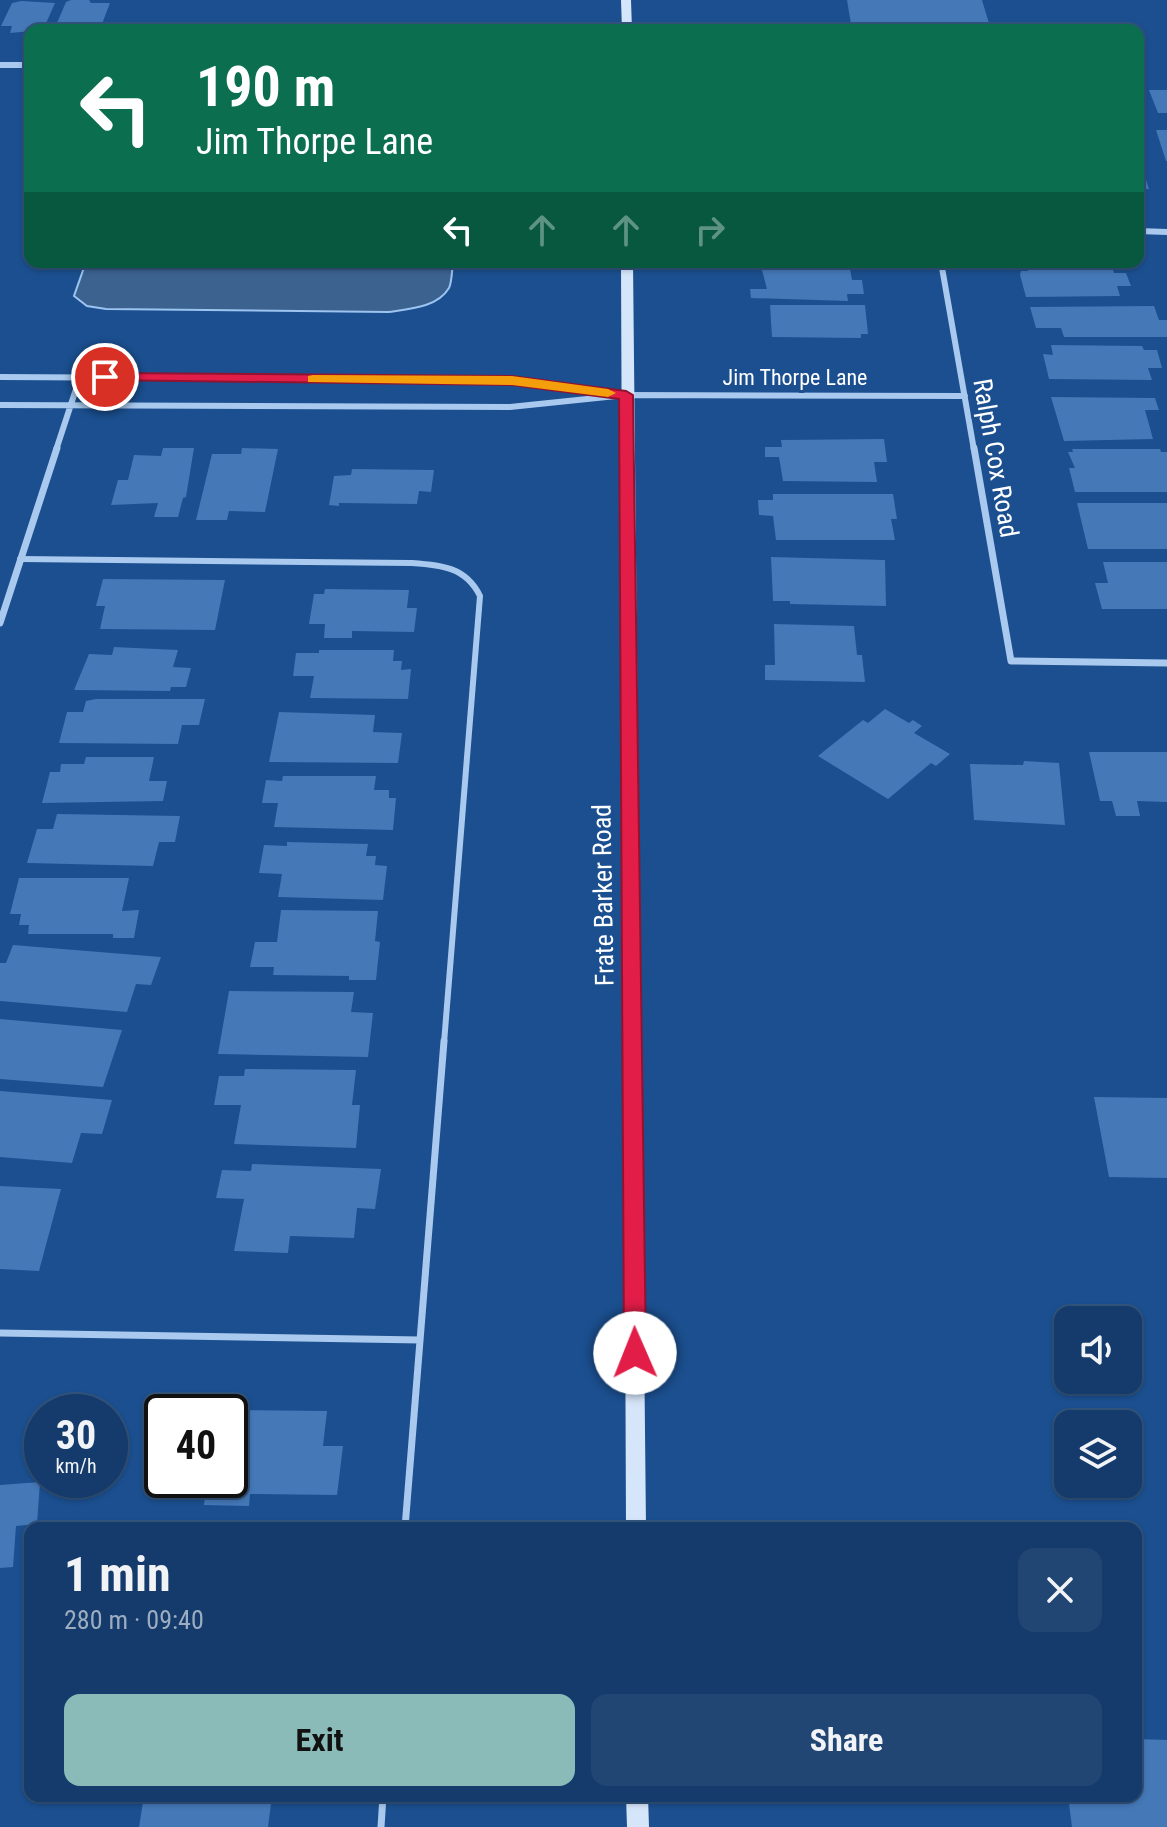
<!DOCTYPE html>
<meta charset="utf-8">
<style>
body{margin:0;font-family:"Roboto Condensed",sans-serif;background:#214673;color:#f1f3f6;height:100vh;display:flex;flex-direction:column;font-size:30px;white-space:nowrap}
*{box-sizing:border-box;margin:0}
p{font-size:26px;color:#9dadc1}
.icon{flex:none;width:44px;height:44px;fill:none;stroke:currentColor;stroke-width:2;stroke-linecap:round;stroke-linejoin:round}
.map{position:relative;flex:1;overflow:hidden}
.details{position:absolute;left:24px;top:1522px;width:1118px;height:280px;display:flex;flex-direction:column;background:#143b6b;border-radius:16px;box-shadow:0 2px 6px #0004,0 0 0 2px #33557e}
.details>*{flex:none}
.banner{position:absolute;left:24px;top:24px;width:1120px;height:244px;border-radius:16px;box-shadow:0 2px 6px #0004,0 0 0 2px #33557e;background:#0b6e4f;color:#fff;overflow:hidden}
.buttons{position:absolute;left:1054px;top:1306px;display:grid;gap:16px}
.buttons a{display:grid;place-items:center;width:88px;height:88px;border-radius:16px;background:#143b6b;box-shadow:0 2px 6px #0004,0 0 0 2px #33557e;font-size:40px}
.speed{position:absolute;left:24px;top:1394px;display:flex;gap:16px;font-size:40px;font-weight:700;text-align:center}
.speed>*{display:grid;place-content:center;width:104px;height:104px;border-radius:50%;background:#143b6b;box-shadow:0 2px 6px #0004,0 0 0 2px #33557e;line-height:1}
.speed small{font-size:20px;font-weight:400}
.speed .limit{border:4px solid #111;border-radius:12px;background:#fff;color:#111}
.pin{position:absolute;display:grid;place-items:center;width:68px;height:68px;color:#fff;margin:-34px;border:4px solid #fff;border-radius:50%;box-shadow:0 2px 8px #0007}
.me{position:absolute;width:88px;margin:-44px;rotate:359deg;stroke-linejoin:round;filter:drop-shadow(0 0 6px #0008)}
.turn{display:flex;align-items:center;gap:28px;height:168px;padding:0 40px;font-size:36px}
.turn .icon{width:104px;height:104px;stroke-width:2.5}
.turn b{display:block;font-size:56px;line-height:68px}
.lanes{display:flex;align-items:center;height:76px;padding:0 40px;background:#0003;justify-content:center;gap:40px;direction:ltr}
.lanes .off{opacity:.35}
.round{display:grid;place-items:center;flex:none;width:84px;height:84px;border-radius:16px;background:#214673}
.summary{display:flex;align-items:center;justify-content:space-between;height:136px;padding:0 40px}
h1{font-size:48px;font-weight:700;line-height:60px}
.cta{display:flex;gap:16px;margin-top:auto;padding:16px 40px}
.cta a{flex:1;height:92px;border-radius:16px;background:#8bbbb9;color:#111;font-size:32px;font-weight:700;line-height:92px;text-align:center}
.cta a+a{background:#214673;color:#f1f3f6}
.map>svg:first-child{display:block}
</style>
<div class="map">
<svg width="1167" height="1827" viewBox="0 0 1167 1827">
<rect width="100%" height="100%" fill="#1b4f8f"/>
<path fill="#3c6290" stroke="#9cc4f0" stroke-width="2" d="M 86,262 L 453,262 C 452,269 452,282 449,288 C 437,308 408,309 388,312 L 106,309 L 87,306 L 74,296 Z"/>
<path fill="#4478b7" d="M 71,0 L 89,0 L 91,3 L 110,3 L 102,24 L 90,24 L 88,30 L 54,30 L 66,2 Z
M 847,0 L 982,0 L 991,30 L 852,30 Z
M 21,1 L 55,3 L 43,30 L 10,33 L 12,26 L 1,26 L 12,3 Z
M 1149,90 L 1167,90 L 1167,113 L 1158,113 Z
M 1156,130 L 1167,130 L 1167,161 L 1166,161 Z
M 1138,158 L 1139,158 L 1149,189 L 1138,189 Z
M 765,263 L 849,263 L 852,280 L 862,280 L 864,294 L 847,294 L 848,301 L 751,298 L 750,289 L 767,289 L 762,270 L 766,270 Z
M 1112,266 L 1114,273 L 1126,273 L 1131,286 L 1117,286 L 1120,296 L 1026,297 L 1020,275 L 1021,271 L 1028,271 L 1027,267 Z
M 770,305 L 865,305 L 868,334 L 861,334 L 861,338 L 772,337 Z
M 1154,306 L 1159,320 L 1167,320 L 1167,337 L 1064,337 L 1061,328 L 1036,328 L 1030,307 Z
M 1051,345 L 1142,346 L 1144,350 L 1157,350 L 1162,368 L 1148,368 L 1152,380 L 1049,379 L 1043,354 L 1053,355 Z
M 1051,397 L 1155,398 L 1159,410 L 1145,410 L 1153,439 L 1064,441 Z
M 884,439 L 887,462 L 874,462 L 877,482 L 783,481 L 779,457 L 765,457 L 765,447 L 782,447 L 781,440 Z
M 163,448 L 194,448 L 186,497 L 183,498 L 178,517 L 154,517 L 158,503 L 111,505 L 118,480 L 128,480 L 134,455 L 161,456 Z
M 242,448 L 278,449 L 265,512 L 229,511 L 227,520 L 196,520 L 212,454 L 241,454 Z
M 1072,449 L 1160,449 L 1161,452 L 1167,452 L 1167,492 L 1075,492 L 1069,468 L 1075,468 L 1068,452 L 1073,452 Z
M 352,469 L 434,470 L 431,492 L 419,491 L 417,504 L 339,503 L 339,506 L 329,505 L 334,476 L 351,475 Z
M 773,494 L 893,494 L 897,519 L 891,519 L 895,540 L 776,540 L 773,516 L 759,515 L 758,500 L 773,500 Z
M 1077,503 L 1167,503 L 1167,549 L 1088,549 Z
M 771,557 L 885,560 L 886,606 L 790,604 L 790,601 L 773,601 Z
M 1103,562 L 1167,562 L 1167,609 L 1102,609 L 1095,583 L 1108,583 Z
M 103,579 L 225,580 L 215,630 L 100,629 L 105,606 L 96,606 Z
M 325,589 L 409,590 L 407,608 L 417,608 L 414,632 L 352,631 L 352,638 L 324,638 L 325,624 L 309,624 L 314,594 L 324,594 Z
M 774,624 L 854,626 L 857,655 L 862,655 L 865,682 L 765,680 L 765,665 L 775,665 Z
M 114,647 L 178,650 L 173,667 L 191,668 L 186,687 L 171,687 L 170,691 L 74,690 L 89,654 L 112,655 Z
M 319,650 L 394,650 L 393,661 L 402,661 L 401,670 L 411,669 L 408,699 L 310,698 L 314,676 L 293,676 L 296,653 L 319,653 Z
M 96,699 L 205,699 L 199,725 L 182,725 L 178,744 L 59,743 L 67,712 L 83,712 L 86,701 Z
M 885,709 L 909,723 L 913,720 L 922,726 L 914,733 L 950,754 L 936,766 L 931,763 L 888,799 L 818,756 L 863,720 L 868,723 Z
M 279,712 L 375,715 L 373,732 L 402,733 L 398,763 L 269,762 Z
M 1089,752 L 1167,752 L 1167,802 L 1137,801 L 1140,816 L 1116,816 L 1112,801 L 1100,801 Z
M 86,757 L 154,757 L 149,781 L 167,781 L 163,801 L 42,803 L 50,772 L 60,772 L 61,764 L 84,764 Z
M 1024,761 L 1059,763 L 1065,825 L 974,820 L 970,764 L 1023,765 Z
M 283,776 L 376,776 L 374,790 L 389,790 L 389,798 L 396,798 L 393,830 L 274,827 L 278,803 L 262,803 L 266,780 L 282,781 Z
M 57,814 L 180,816 L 175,842 L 159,842 L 153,866 L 27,863 L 37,829 L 53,829 Z
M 287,842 L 368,844 L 366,856 L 376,856 L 375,865 L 387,866 L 383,900 L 278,897 L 282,874 L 259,873 L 264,845 L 287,846 Z
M 19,878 L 129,878 L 122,911 L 139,910 L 134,938 L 113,938 L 113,934 L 28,934 L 29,925 L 19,925 L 21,914 L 10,914 Z
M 281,910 L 378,911 L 375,941 L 380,942 L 376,980 L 349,980 L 349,976 L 273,975 L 274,967 L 250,967 L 255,942 L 277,942 Z
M 13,945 L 161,957 L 151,985 L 136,984 L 127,1012 L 0,1001 L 0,963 L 6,963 Z
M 229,991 L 354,992 L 351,1012 L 373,1013 L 368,1057 L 218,1054 Z
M 0,1019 L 122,1030 L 103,1087 L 0,1079 Z
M 245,1069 L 356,1070 L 352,1105 L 360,1105 L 356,1148 L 234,1144 L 241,1105 L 214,1105 L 219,1076 L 244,1076 Z
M 0,1091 L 112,1100 L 102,1134 L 81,1133 L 72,1163 L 0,1157 Z
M 1094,1097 L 1167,1098 L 1167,1178 L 1109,1177 Z
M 252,1164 L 381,1169 L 375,1209 L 357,1208 L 354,1238 L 290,1236 L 288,1253 L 234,1251 L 244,1199 L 216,1198 L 222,1170 L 251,1171 Z
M 0,1186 L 61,1189 L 39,1271 L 0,1269 Z
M 230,1410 L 327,1411 L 323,1446 L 343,1446 L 337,1495 L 250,1494 L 249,1506 L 204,1505 L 207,1480 L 230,1480 Z
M 40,1482 L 37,1524 L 16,1526 L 13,1567 L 0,1568 L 0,1485 Z
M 1136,1739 L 1167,1740 L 1167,1827 L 1072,1827 L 1068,1796 L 1136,1796 Z
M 144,1796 L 272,1796 L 268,1827 L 139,1827 Z"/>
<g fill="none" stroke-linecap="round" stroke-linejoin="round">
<path stroke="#a9c9ee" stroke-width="6" d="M 20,559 L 412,563 C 441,565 466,567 480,596 L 444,1043"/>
<path stroke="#a9c9ee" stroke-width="7" d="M 0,1333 L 420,1340
M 405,1528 L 444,1041
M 381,1827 L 383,1796"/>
<path stroke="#a9c9ee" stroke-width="6" d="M 0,65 L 30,65
M 1138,231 L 1167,232
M 941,262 L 974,450
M 0,377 L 512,380 L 609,393
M 0,405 L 510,407 L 626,395 L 965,396
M 56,450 L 80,377"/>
<path stroke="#a9c9ee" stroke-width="7" d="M 974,448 L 1011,661 L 1167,663
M 0,623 L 57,448"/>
<path fill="#d6e6fa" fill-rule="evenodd" d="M 621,0 L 631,0 L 632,30 L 622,30 Z
M 621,262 L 633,262 L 646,1528 L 626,1528 Z
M 626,1796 L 648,1796 L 649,1827 L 627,1827 Z"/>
</g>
<path fill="#e11d48" stroke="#92132f" stroke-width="2" d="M 105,373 L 512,376 L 626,391 L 633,395 L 646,1353 L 643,1360 L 635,1363 L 628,1360 L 624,1353 L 619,399 L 512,385 L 100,380 L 98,377 Z"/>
<path fill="#f59e0b" d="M 313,375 L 512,376 L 608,389 L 616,393 L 608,397 L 512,385 L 308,382 L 308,376 Z"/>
<g text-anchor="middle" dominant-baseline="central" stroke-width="6" stroke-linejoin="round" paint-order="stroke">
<g font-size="22" fill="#fff" stroke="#1b4f8f">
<text x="795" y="377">Jim Thorpe Lane</text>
</g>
<g font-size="26" fill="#fff" stroke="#1b4f8f">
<text transform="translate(996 458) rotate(80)">Ralph Cox Road</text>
<text transform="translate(603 895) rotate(-91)">Frate Barker Road</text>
</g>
</g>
</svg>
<div class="buttons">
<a><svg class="icon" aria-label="sound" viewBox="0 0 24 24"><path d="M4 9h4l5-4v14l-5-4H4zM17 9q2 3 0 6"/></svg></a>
<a><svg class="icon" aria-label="layers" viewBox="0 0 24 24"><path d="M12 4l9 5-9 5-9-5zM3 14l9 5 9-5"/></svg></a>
</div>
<div class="speed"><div>30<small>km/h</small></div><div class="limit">40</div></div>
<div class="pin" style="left:105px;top:377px;background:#d93025"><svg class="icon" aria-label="arrive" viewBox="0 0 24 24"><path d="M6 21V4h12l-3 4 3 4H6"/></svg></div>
<svg class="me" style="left:635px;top:1353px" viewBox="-20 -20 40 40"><circle r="19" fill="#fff"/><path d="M0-13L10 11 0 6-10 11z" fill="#e11d48"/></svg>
<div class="banner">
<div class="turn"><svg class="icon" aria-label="left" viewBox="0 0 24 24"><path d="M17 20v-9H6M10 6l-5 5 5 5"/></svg><div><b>190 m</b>Jim Thorpe Lane</div></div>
<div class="lanes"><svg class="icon" aria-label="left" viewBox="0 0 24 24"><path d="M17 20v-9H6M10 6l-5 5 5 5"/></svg><svg class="icon off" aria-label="ahead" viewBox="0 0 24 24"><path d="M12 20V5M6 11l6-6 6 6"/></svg><svg class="icon off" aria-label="ahead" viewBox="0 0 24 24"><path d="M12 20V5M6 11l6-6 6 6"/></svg><svg class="icon off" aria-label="right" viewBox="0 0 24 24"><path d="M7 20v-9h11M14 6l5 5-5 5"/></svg></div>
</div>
<section class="details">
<div class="summary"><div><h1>1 min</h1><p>280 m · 09:40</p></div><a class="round"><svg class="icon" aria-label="close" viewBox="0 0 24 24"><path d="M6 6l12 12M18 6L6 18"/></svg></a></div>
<div class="cta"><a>Exit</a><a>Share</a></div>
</section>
</div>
